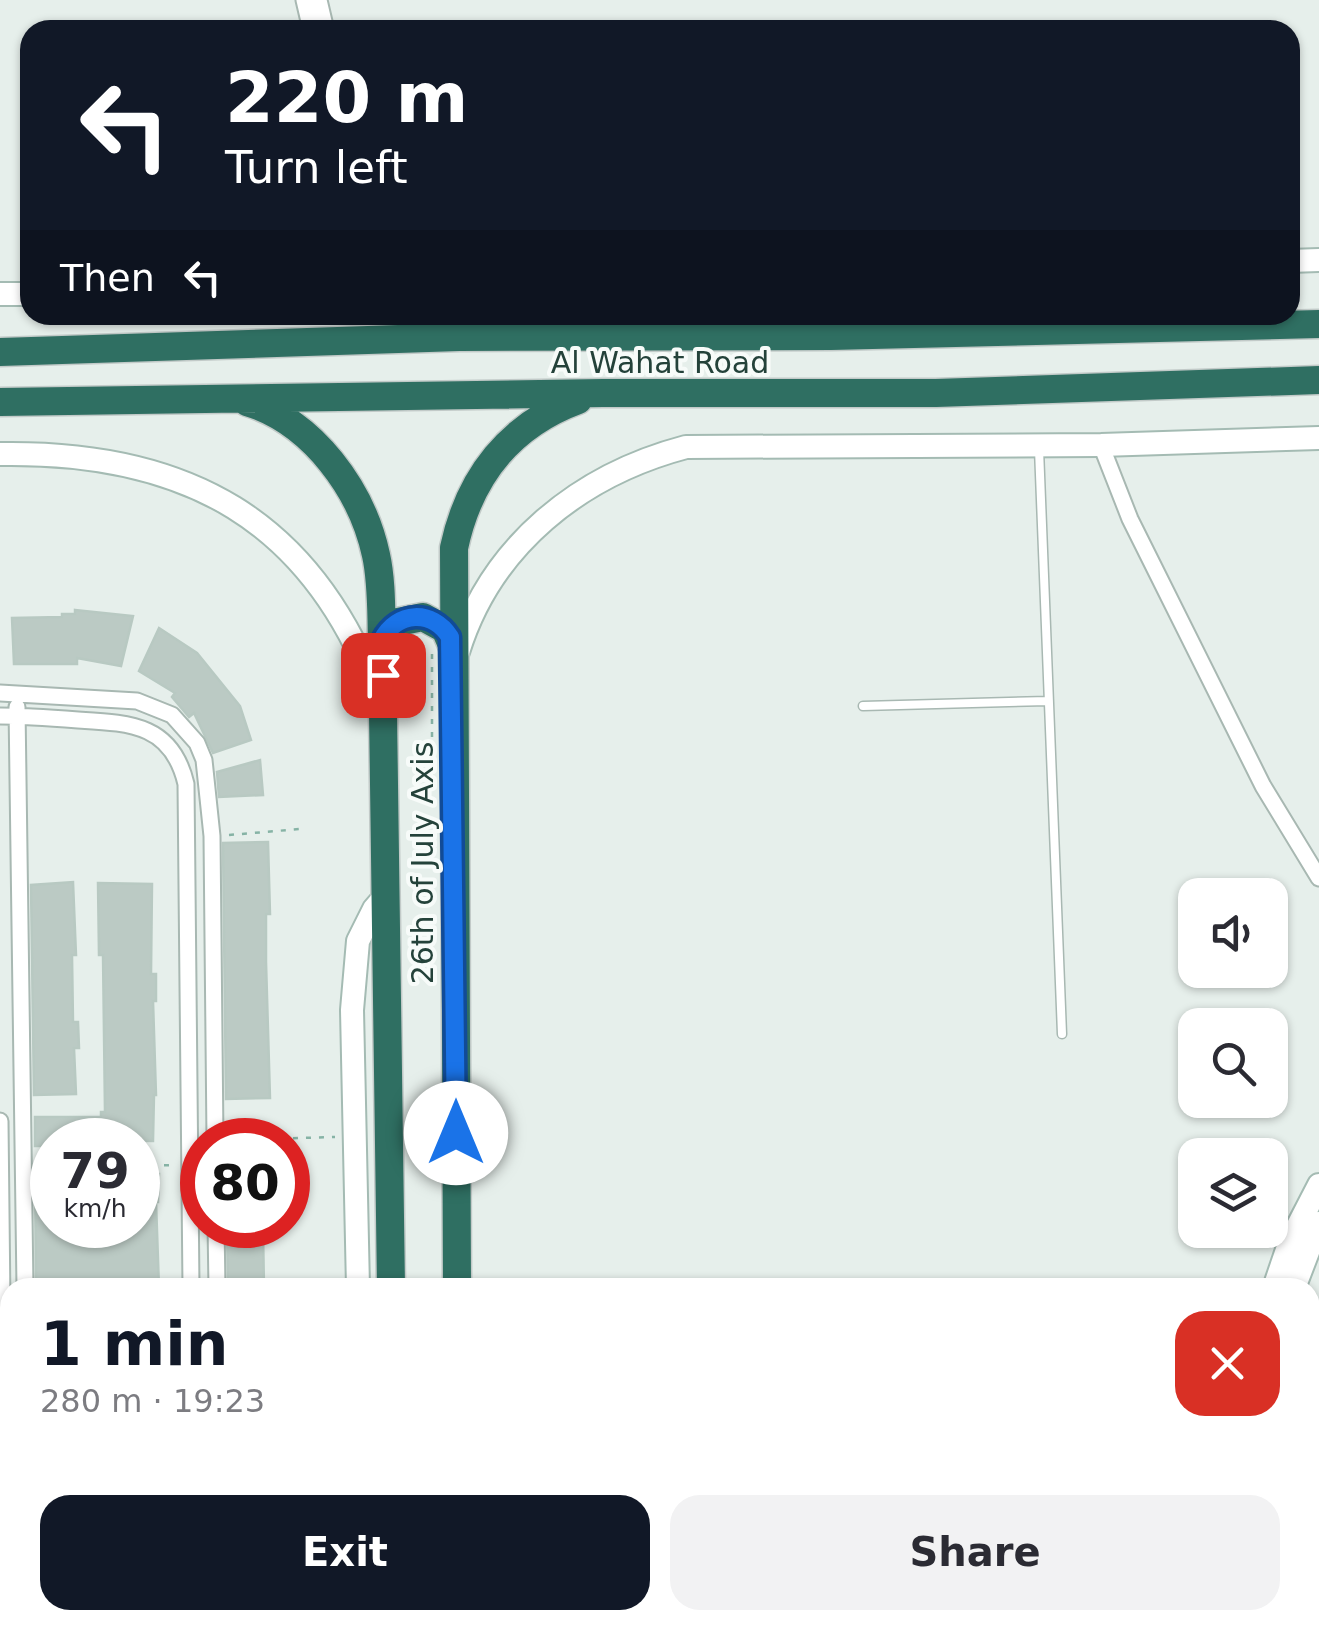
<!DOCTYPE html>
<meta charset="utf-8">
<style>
body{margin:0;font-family:"DejaVu Sans",sans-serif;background:#f2f2f3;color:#2b2b33;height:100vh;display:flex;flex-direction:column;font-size:38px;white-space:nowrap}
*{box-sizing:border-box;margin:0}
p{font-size:32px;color:#7c7c81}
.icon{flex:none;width:55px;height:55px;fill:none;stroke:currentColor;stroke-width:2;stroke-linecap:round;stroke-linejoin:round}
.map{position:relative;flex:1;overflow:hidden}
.panel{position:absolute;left:0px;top:1278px;width:1320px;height:352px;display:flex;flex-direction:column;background:#fff;border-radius:30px 30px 0 0;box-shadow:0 2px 8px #0004}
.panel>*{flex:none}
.hud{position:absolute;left:20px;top:20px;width:1280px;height:305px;border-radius:30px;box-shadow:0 2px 8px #0004;background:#111827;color:#fff;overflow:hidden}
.fabs{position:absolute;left:1178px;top:878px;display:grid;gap:20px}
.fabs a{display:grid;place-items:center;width:110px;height:110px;border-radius:20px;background:#fff;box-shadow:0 2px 8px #0004;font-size:50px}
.speed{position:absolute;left:30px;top:1118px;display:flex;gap:20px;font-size:50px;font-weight:700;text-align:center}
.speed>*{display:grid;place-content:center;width:130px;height:130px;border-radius:50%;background:#fff;box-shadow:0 2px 8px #0004;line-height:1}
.speed small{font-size:25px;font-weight:400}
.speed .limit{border:15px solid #d22;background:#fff;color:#111}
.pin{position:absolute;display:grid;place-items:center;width:85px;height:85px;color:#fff;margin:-42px;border-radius:20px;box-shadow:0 5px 15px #0006}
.me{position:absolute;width:110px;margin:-55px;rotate:0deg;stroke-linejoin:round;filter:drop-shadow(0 0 8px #0008)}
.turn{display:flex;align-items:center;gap:35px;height:210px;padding:0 40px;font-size:45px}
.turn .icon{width:130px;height:130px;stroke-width:2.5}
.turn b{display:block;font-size:70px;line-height:85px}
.then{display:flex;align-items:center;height:95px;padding:0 40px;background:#0003;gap:20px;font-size:38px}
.round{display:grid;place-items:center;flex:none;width:105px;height:105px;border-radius:30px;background:#f2f2f3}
.overview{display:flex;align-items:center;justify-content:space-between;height:170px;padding:0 40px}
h1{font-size:60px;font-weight:600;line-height:75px;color:#111827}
.cta{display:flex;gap:20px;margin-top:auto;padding:20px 40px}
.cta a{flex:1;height:115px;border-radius:30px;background:#111827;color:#fff;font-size:40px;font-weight:600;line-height:115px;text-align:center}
.cta a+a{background:#f2f2f3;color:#2b2b33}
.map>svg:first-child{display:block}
</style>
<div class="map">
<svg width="1319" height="1629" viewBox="0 0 1319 1629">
<rect width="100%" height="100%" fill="#e6efeb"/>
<path fill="#bfe0c8" d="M 734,1620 L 1224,1620 L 1224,1629 L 734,1629 Z"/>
<path fill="#bbcac4" stroke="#b8c9c2" stroke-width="2.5" d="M 75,610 L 133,616 L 121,666 L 77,658 L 77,664 L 14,664 L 12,618 L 62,617 L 62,614 L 75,614 Z
M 159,628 L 197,653 L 240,706 L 251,740 L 213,753 L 194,713 L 189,717 L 172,697 L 175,693 L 139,671 Z
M 260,760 L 263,795 L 219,797 L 217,772 Z
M 268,842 L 270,914 L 266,914 L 266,962 L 270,1098 L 226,1099 L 223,843 Z
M 73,882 L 76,955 L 72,955 L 73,1022 L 78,1022 L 79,1048 L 74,1048 L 76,1094 L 34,1095 L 31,885 Z
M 98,883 L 152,884 L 151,974 L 156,974 L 156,1001 L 153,1001 L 156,1095 L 154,1095 L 153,1141 L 52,1140 L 52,1146 L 35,1146 L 35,1117 L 101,1117 L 101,1112 L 105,1112 L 103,955 L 99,955 Z
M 138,1174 L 159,1174 L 158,1202 L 156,1202 L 159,1288 L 36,1288 L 35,1175 L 52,1175 L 52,1225 L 138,1225 Z
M 227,1230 L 263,1230 L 264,1288 L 228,1288 Z"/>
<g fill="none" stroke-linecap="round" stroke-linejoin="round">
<defs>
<path id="lane" d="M 1039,449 L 1062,1034
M 863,706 L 1048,701
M 706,1620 L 708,1629
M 1238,1620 L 1239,1629"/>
<path id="street" d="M 304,0 L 311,30
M 319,0 L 326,30
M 1101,445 L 1130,519 L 1263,786 L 1319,878
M 0,693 L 137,701 L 172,715 L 197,743 L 204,760 L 212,836 L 215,1140
M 17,707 L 25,1288
M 0,716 C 26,716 52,718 78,720 C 130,723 172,724 186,784 L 191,1288
M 0,1121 L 5,1578
M 216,1225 L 217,1288"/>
<path id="secondary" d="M 1290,261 L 1319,260
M 0,294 L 30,294
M 0,454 C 186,451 312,519 378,697
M 458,652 C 491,545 580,475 686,447 L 1101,445 L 1319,438
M 358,1288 L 352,1010 L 358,941 L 374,909 L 387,894
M 1274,1288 L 1290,1241 L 1319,1185
M 1294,1288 L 1319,1223
M 496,1620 L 496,1629
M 1260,1620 L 1260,1629
M 1283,1620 L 1283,1629
M 329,1629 L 335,1620"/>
<path id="highway" d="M 0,352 L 459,337 L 831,336 L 1319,324
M 0,402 L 603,393 L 936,393 L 1319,380
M 247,402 C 313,422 362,490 376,555 C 382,582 381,612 382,640 L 391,1288
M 382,640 L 398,622 L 423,617 L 445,629 L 452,645
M 457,1288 L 454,548 C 469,477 510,425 578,400
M 395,1620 L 395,1629
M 461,1620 L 461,1629"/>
</defs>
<use href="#lane" stroke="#a8b8b2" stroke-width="11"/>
<use href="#street" stroke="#a8b8b2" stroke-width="19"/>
<use href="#secondary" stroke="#a4bbb3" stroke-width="26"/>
<use href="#highway" stroke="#c2cac8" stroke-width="31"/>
<path stroke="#86b3a5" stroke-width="2.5" stroke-dasharray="5 8" stroke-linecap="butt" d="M 432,654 L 432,791
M 229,835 L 300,829
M 228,1140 L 335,1137
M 138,1166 L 174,1165
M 39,1168 L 52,1168
M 1310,1613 L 1319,1613"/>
<use href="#lane" stroke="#fff" stroke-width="8"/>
<use href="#street" stroke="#fff" stroke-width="15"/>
<use href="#secondary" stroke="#fff" stroke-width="22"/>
<use href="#highway" stroke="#2f6f62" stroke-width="28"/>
</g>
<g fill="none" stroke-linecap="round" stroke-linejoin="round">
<defs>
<path id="route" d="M 383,675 L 382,640 C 397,611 432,609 450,637 L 456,1133"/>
</defs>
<use href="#route" stroke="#114b97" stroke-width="25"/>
<use href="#route" stroke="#1a73e8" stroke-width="18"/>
</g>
<g text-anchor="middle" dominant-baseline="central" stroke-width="8" stroke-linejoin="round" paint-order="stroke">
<g font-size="30" fill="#24423a" stroke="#f7fbf9">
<text x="660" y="362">Al Wahat Road</text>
<text transform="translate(422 863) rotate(-90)">26th of July Axis</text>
</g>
</g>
</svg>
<div class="fabs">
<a><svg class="icon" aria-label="sound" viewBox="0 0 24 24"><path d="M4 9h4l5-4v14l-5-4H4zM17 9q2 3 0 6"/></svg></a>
<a><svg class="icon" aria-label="search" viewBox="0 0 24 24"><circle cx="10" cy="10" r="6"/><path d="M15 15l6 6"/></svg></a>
<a><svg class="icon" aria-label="layers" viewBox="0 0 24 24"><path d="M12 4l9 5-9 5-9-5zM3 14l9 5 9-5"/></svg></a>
</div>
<div class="speed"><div>79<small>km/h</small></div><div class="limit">80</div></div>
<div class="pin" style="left:383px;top:675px;background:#d93025"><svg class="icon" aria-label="arrive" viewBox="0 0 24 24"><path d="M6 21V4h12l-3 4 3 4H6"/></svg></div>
<svg class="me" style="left:456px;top:1133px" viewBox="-20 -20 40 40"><circle r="19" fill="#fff"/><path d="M0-13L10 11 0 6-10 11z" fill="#1a73e8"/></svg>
<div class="hud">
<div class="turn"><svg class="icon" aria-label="left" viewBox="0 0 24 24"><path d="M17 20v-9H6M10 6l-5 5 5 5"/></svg><div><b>220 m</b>Turn left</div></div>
<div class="then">Then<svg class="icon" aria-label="left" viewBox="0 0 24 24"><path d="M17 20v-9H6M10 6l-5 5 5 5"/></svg></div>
</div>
<section class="panel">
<div class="overview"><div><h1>1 min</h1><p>280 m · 19:23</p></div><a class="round" style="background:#d93025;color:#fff"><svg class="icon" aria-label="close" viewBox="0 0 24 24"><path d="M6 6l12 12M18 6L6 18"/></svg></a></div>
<div class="cta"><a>Exit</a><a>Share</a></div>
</section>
</div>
